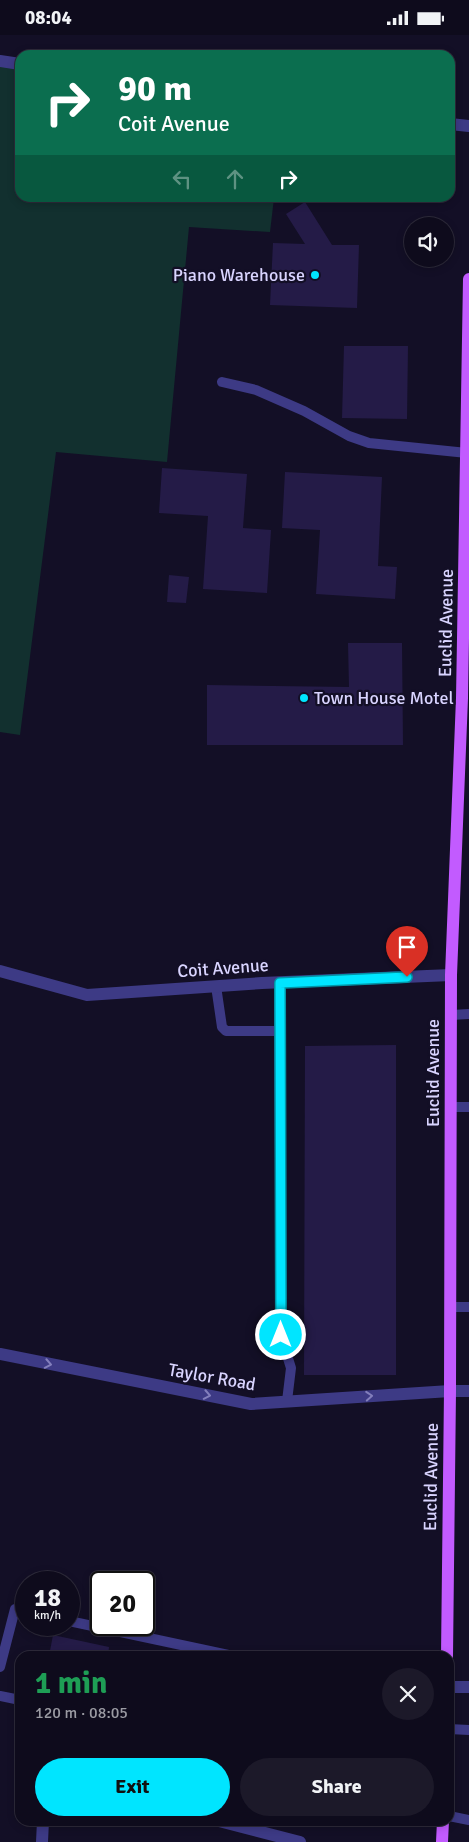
<!DOCTYPE html>
<meta charset="utf-8">
<style>
body{margin:0;font-family:Signika,sans-serif;background:#1c1929;color:#f1f3f6;height:100vh;display:flex;flex-direction:column;font-size:19px;white-space:nowrap}
*{box-sizing:border-box;margin:0}
p{font-size:16px;color:#9b9ba3}
.icon{flex:none;width:28px;height:28px;fill:none;stroke:currentColor;stroke-width:2;stroke-linecap:round;stroke-linejoin:round}
.map{position:relative;flex:1;overflow:hidden}
.side{position:absolute;left:15px;top:1616px;width:439px;height:175px;display:flex;flex-direction:column;background:#0e0b1c;border-radius:15px;box-shadow:0 2px 8px #0003,0 0 0 1px #2e2b3b}
.side>*{flex:none}
.banner{position:absolute;left:15px;top:15px;width:440px;height:152px;border-radius:15px;box-shadow:0 2px 8px #0003,0 0 0 1px #2e2b3b;background:#0b6e4f;color:#fff;overflow:hidden}
.fabs{position:absolute;left:404px;top:182px;display:grid;gap:10px}
.fabs a{display:grid;place-items:center;width:50px;height:50px;border-radius:50%;background:#0e0b1c;box-shadow:0 2px 8px #0003,0 0 0 1px #2e2b3b;font-size:25px}
.speed{position:absolute;left:15px;top:1536px;display:flex;gap:10px;font-size:25px;font-weight:700;text-align:center}
.speed>*{display:grid;place-content:center;width:65px;height:65px;border-radius:50%;background:#0e0b1c;box-shadow:0 2px 8px #0003,0 0 0 1px #2e2b3b;line-height:1}
.speed small{font-size:12px;font-weight:400}
.speed .limit{border:2px solid #111;border-radius:8px;background:#fff;color:#111}
.pin{position:absolute;display:grid;place-items:center;width:42px;height:42px;color:#fff;margin:-51px -21px;border-radius:50% 50% 50% 0;rotate:-45deg;box-shadow:0 0 5px #0007}
.pin .icon{rotate:45deg}
.me{position:absolute;width:55px;margin:-28px;rotate:0deg;stroke-linejoin:round;filter:drop-shadow(0 0 4px #0008)}
.turn{display:flex;align-items:center;gap:18px;height:105px;padding:0 20px;font-size:22px}
.turn .icon{width:65px;height:65px;stroke-width:2.5}
.turn b{display:block;font-size:35px;line-height:42px}
.lanes{display:flex;align-items:center;height:48px;padding:0 20px;background:#0003;justify-content:center;gap:25px;direction:ltr}
.lanes .off{opacity:.35}
.round{display:grid;place-items:center;flex:none;width:52px;height:52px;border-radius:26px;background:#1c1929}
.headline{display:flex;align-items:center;justify-content:space-between;height:85px;padding:0 20px}
h1{font-size:30px;font-weight:800;line-height:38px;color:#1e9e55}
.cta{display:flex;gap:10px;margin-top:auto;padding:10px 20px}
.cta a{flex:1;height:58px;border-radius:30px;background:#00e5ff;color:#111;font-size:20px;font-weight:800;line-height:58px;text-align:center}
.cta a+a{background:#1c1929;color:#f1f3f6}
.status{display:flex;justify-content:space-between;align-items:center;height:35px;padding:0 25px;background:#0e0b1c;direction:ltr}
.status svg{height:14px;fill:currentColor}
.map>svg:first-child{display:block}
</style>
<div class="status"><b>08:04</b><svg viewBox="0 0 49 12"><path d="M0 12V9h3v3zM5 12V6h3v6zM10 12V3h3v9zM15 12V0h3v12zM26 1h20v11H26zM47 4h2v5h-2z"/></svg></div>
<div class="map">
<svg width="469" height="1807" viewBox="0 0 469 1807">
<rect width="100%" height="100%" fill="#130f26"/>
<path fill="#12302f" d="M 0,29 L 20,29 L 20,162 L 274,163 L 270,197 L 189,192 L 167,427 L 56,417 L 20,700 L 0,697 Z"/>
<path fill="#241b47" d="M 305,167 L 332,210 L 359,210 L 357,273 L 270,270 L 273,208 L 305,209 L 286,179 Z
M 344,311 L 408,311 L 407,384 L 342,383 Z
M 162,433 L 247,439 L 243,493 L 271,495 L 267,558 L 203,554 L 208,481 L 159,478 Z
M 285,437 L 382,442 L 378,531 L 397,532 L 395,564 L 316,559 L 320,495 L 282,493 Z
M 169,540 L 189,542 L 186,568 L 167,567 Z
M 348,608 L 402,608 L 403,710 L 207,710 L 207,650 L 349,652 Z
M 396,1010 L 396,1340 L 304,1340 L 305,1011 Z
M 53,1600 L 109,1612 L 108,1621 L 49,1621 Z"/>
<g fill="none" stroke-linecap="round" stroke-linejoin="round">
<path stroke="#3d3a85" stroke-width="10" d="M 222,347 L 256,355 L 304,376 L 349,401 L 369,408 L 467,418
M 279,947 L 281,1301 L 291,1333 L 287,1366
M 216,951 L 222,992 L 226,996 L 280,996
M 451,980 L 469,979
M 450,1072 L 469,1072
M 450,1272 L 469,1272
M 69,1586 L 233,1621
M 0,1632 L 15,1574 L 26,1577
M 0,1661 L 20,1665
M 449,1694 L 469,1695
M 449,1781 L 469,1785"/>
<path stroke="#3d3a85" stroke-width="12" d="M 0,26 L 20,29
M 450,89 L 469,91
M 0,1319 L 251,1369 L 450,1356
M 449,1652 L 469,1652
M 219,1786 L 300,1807
M 42,1807 L 43,1786"/>
<path stroke="#3d3a85" stroke-width="12" d="M 0,936 L 87,960 L 262,948 L 451,940
M 450,1356 L 469,1356"/>
<path stroke="#c25bff" stroke-width="12" d="M 447,1621 L 450,1356 L 451,940 L 462,663 L 469,244
M 442,1807 L 443,1786"/>
</g>
<defs><path id="oneway-chevron" d="M-2-3.5L2.5 0L-2 3.5" fill="none" stroke-width="1.6" stroke-linecap="round" stroke-linejoin="round" transform="scale(1.25)"/></defs>
<g stroke="#837fbc">
<use href="#oneway-chevron" transform="translate(48 1329) rotate(11)"/>
<use href="#oneway-chevron" transform="translate(207 1360) rotate(11)"/>
<use href="#oneway-chevron" transform="translate(369 1361) rotate(-4)"/>
</g>
<g fill="none" stroke-linecap="round" stroke-linejoin="round">
<defs>
<path id="route" d="M 281,1300 L 280,948 L 407,942"/>
</defs>
<use href="#route" stroke="#0095a6" stroke-width="12"/>
<use href="#route" stroke="#00e5ff" stroke-width="9"/>
</g>
<g fill="#00e5ff" stroke="#130f26" stroke-width="2">
<circle cx="315" cy="240" r="5"/>
<circle cx="304" cy="663" r="5"/>
</g>
<g text-anchor="middle" dominant-baseline="central" stroke-width="4.5" stroke-linejoin="round" paint-order="stroke">
<g font-size="18" fill="#d9d4ff" stroke="#130f26" text-anchor="end">
<text x="305" y="240">Piano Warehouse</text>
<text x="314" y="663" text-anchor="start">Town House Motel</text>
</g>
<g font-size="18" fill="#d9d4ff" stroke="#130f26">
<text transform="translate(446 588) rotate(-89)">Euclid Avenue</text>
<text transform="translate(223 933) rotate(-4)">Coit Avenue</text>
<text transform="translate(433 1038) rotate(-90)">Euclid Avenue</text>
<text transform="translate(212 1342) rotate(10)">Taylor Road</text>
<text transform="translate(431 1442) rotate(-89)">Euclid Avenue</text>
</g>
</g>
</svg>
<div class="fabs">
<a><svg class="icon" aria-label="sound" viewBox="0 0 24 24"><path d="M4 9h4l5-4v14l-5-4H4zM17 9q2 3 0 6"/></svg></a>
</div>
<div class="speed"><div>18<small>km/h</small></div><div class="limit">20</div></div>
<div class="pin" style="left:407px;top:942px;background:#d93025"><svg class="icon" aria-label="arrive" viewBox="0 0 24 24"><path d="M6 21V4h12l-3 4 3 4H6"/></svg></div>
<svg class="me" style="left:281px;top:1300px" viewBox="-20 -20 40 40"><circle r="17" fill="#00e5ff" stroke="#fff" stroke-width="3"/><path d="M0-11L8 9 0 5-8 9z" fill="#fff"/></svg>
<div class="banner">
<div class="turn"><svg class="icon" aria-label="right" viewBox="0 0 24 24"><path d="M7 20v-9h11M14 6l5 5-5 5"/></svg><div><b>90 m</b>Coit Avenue</div></div>
<div class="lanes"><svg class="icon off" aria-label="left" viewBox="0 0 24 24"><path d="M17 20v-9H6M10 6l-5 5 5 5"/></svg><svg class="icon off" aria-label="ahead" viewBox="0 0 24 24"><path d="M12 20V5M6 11l6-6 6 6"/></svg><svg class="icon" aria-label="right" viewBox="0 0 24 24"><path d="M7 20v-9h11M14 6l5 5-5 5"/></svg></div>
</div>
<section class="side">
<div class="headline"><div><h1>1 min</h1><p>120 m · 08:05</p></div><a class="round"><svg class="icon" aria-label="close" viewBox="0 0 24 24"><path d="M6 6l12 12M18 6L6 18"/></svg></a></div>
<div class="cta"><a>Exit</a><a>Share</a></div>
</section>
</div>
